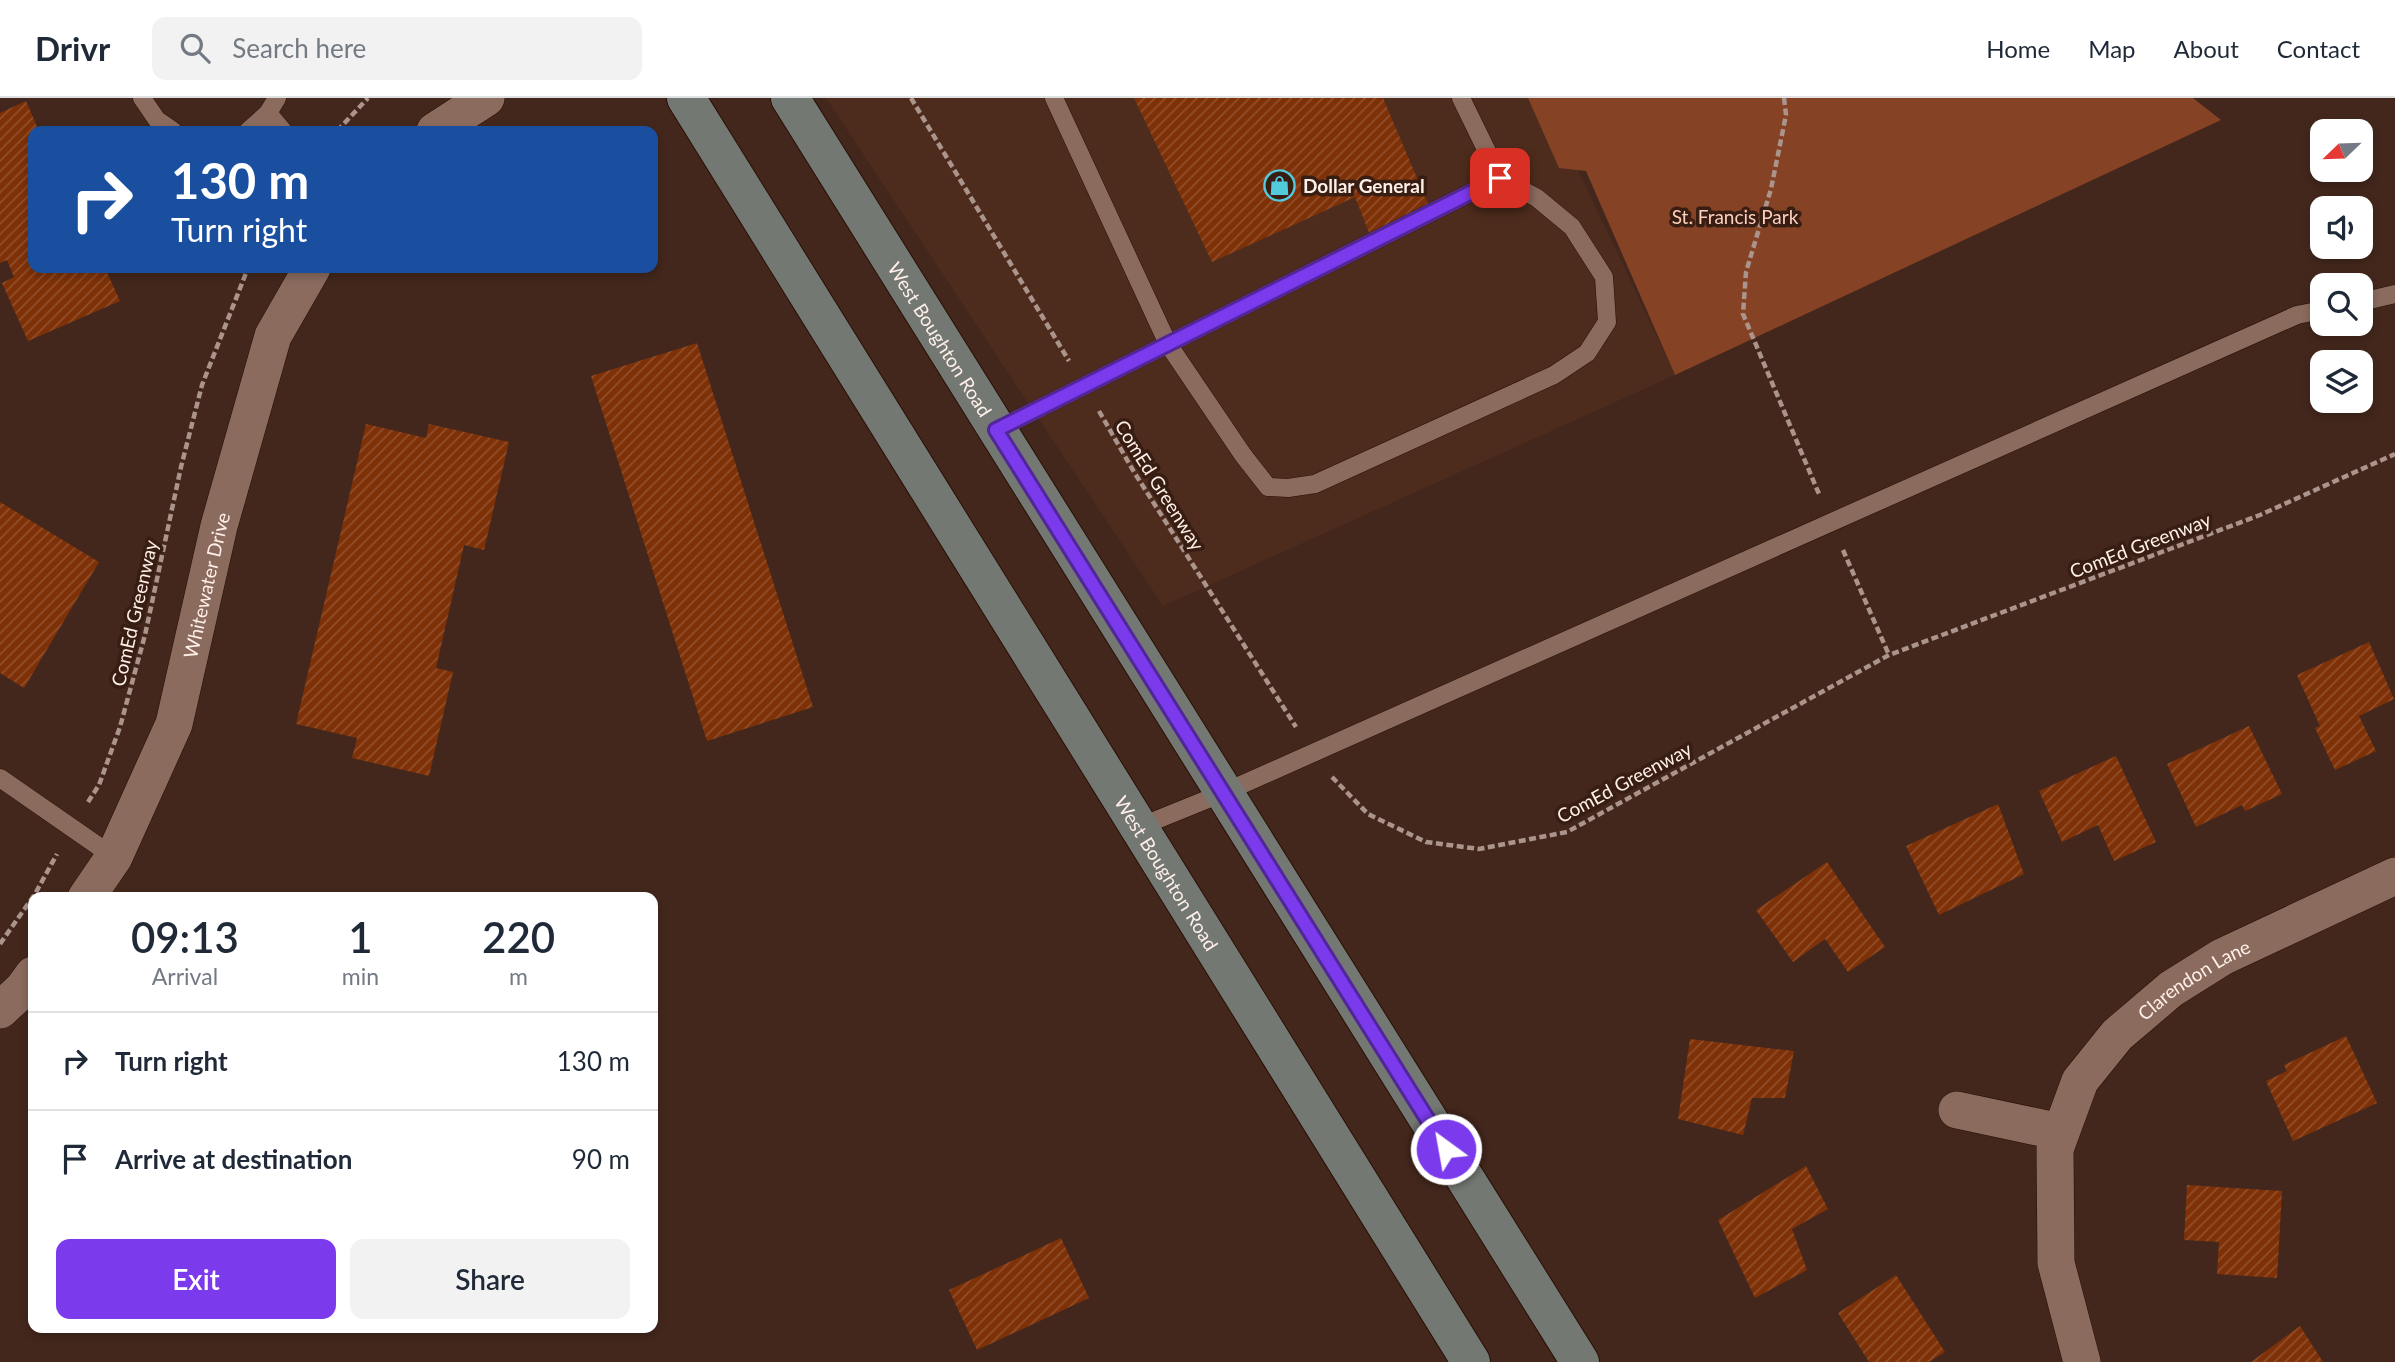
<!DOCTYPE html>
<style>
body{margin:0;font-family:Lato,sans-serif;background:#f2f2f3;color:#1f2937;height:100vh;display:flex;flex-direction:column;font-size:26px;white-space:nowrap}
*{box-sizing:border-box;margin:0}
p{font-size:23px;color:#747a83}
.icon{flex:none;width:38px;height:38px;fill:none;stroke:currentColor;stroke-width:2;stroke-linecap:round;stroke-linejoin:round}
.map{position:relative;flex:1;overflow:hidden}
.sheet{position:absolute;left:28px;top:794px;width:630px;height:441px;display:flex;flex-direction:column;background:#fff;border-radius:14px;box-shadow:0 4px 10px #0003}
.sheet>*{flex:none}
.guide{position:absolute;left:28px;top:28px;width:630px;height:147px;border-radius:14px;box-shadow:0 4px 10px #0003;background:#1a4fa0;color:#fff;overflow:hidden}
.needle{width:46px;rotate:247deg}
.tools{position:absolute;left:2310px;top:21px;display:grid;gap:14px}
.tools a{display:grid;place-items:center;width:63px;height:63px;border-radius:14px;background:#fff;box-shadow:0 4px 10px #0003;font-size:35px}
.pin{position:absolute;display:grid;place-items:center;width:60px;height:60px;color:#fff;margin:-30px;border-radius:14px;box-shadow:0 4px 10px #0006}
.me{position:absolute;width:77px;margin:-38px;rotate:328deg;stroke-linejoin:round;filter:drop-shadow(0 0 5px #0008)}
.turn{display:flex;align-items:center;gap:24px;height:147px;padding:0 28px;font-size:32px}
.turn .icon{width:91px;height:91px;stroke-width:2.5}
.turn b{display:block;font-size:49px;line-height:60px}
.eta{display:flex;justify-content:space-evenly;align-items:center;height:119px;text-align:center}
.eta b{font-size:42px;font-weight:600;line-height:49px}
.cta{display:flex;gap:14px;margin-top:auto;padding:14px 28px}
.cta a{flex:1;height:80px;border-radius:14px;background:#7c3aed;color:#fff;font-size:28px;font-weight:600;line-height:80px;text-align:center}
.cta a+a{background:#f2f2f3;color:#1f2937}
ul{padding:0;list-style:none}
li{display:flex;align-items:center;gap:21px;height:98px;padding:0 28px;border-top:2px solid #e0e1e3}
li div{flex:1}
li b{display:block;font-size:26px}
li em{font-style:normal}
header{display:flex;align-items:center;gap:42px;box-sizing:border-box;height:98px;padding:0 35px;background:#fff;border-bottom:2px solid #e0e1e3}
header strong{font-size:33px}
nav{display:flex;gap:38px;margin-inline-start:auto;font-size:24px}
.search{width:490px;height:63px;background:#f2f2f3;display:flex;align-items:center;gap:18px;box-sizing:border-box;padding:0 24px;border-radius:14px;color:#747a83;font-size:26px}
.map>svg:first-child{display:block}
</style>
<header>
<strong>Drivr</strong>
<div class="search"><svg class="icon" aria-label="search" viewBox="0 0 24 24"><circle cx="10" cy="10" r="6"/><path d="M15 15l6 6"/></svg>Search here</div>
<nav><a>Home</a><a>Map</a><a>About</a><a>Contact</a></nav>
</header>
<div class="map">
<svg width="2395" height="1264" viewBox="0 0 2395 1264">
<defs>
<pattern id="building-hatch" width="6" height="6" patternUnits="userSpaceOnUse" patternTransform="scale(1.75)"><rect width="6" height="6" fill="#7e3107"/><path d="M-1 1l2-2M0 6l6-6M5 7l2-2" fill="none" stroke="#914f2b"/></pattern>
</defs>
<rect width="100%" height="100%" fill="#43271c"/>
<path fill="#4e2c1d" d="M 826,0 L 1544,0 L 1675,277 L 1163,508 Z"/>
<path fill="#854224" d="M 1528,0 L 2193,0 L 2221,22 L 1675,277 L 1586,73 L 1559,70 Z"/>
<path fill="url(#building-hatch)" d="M 1134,0 L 1383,0 L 1431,113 L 1370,137 L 1355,99 L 1212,164 Z
M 26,3 L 39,33 L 33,33 L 33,170 L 105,170 L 120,203 L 28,243 L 2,185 L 14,179 L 7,162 L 0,165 L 0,15 Z
M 697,245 L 813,609 L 707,643 L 591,278 Z
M 366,326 L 426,340 L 429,326 L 509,344 L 484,452 L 464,447 L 436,570 L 453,574 L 429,678 L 352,660 L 357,640 L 296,626 Z
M 0,404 L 99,464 L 24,590 L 0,575 Z
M 2369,544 L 2394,601 L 2359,618 L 2376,653 L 2335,672 L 2315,630 L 2320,628 L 2297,577 Z
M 2249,628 L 2282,696 L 2245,713 L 2242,707 L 2196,729 L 2167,666 Z
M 2116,658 L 2156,744 L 2114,763 L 2098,727 L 2062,744 L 2039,693 Z
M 1998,706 L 2024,776 L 1939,817 L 1906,748 Z
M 1827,764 L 1885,849 L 1848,874 L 1825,841 L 1793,864 L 1756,812 Z
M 2346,938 L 2377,1005 L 2293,1043 L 2266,983 L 2287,973 L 2284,967 Z
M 1690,941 L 1794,953 L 1785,1000 L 1752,1000 L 1743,1037 L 1678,1021 Z
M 1806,1068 L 1828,1111 L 1792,1131 L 1807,1172 L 1755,1200 L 1718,1122 Z
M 2187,1087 L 2282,1093 L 2277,1180 L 2217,1176 L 2219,1144 L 2184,1142 Z
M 1061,1140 L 1089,1200 L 977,1252 L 949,1192 Z
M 1896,1177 L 1945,1254 L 1929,1264 L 1869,1264 L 1838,1215 Z
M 2300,1228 L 2323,1264 L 2251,1264 Z"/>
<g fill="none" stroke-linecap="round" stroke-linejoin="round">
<defs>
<path id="service" d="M 142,0 L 157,22 L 173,33
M 1054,0 L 1168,246 L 1243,357 L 1268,389 L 1288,390 L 1315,386 L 1554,277 L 1587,255 L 1607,224 L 1604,179 L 1572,129 L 1537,100 L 1500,80
M 268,15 L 283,33
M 248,33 L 268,15 L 277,0
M 2361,204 L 2395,196
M 996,332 L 1500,80 L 1461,0
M 0,680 L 114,759
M 1139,729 L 1223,695 L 2297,217 L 2322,212"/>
<g id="minor">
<path d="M 435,33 L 486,0"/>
<path id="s1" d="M 86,800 L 114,759 L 174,626 L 219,428 L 273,238 L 312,170"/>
<path d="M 0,912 L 23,891 L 33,877"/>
<path d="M 1957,1012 L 2061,1034"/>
<path id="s2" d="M 2082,1264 L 2056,1165 L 2055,1051 L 2080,983 L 2117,937 L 2171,891 L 2222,859 L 2395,778"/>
</g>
<g id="secondary">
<path id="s3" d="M 686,0 L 1471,1264"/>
<path id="s4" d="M 790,0 L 1580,1264"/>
</g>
</defs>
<use href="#service" stroke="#280f05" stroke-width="19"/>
<use href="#minor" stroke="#280f05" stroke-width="38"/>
<use href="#secondary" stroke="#280f05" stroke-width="40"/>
<path stroke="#aa948c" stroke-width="4.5" stroke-dasharray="7 3.5" stroke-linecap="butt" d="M 911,0 L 1069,263
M 1784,0 L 1786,17 L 1771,91 L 1746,174 L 1743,216 L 1819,396
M 337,33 L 368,0
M 1099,313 L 1134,374 L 1296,629
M 1843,452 L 1889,557
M 1332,679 L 1368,716 L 1426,744 L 1479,751 L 1567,734 L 1889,557 L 2260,417 L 2395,356
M 88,704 L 99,687 L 120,629 L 145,537 L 181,369 L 202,287 L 248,170
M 0,846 L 35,796 L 57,756"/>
<use href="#service" stroke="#8b6b5e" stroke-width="18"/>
<use href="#minor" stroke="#8b6b5e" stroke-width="37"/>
<use href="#secondary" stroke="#747873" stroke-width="38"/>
</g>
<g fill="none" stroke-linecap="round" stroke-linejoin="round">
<defs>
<path id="route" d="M 1446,1051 L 996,332 L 1500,80"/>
</defs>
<use href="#route" stroke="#51269a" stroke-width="18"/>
<use href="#route" stroke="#7c3aed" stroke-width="12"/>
</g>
<defs>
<symbol id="shop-ring" viewBox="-11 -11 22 22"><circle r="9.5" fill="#381d12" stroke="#53cadc" stroke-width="1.5"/><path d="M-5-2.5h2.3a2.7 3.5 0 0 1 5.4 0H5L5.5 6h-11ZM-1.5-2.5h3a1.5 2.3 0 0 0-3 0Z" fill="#53cadc"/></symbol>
</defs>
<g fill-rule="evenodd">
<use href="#shop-ring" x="1262" y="70" width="35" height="35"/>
</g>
<g text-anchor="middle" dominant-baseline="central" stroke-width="7" stroke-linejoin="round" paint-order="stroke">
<g font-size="19" font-weight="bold" fill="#ffefe9" stroke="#381d12" text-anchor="start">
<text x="1303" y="87">Dollar General</text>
</g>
<g font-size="19" fill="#fecfbc" stroke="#381d12">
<text x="1735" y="118">St. Francis Park</text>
</g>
<g font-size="19" fill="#ffefe9" stroke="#381d12">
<text stroke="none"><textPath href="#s4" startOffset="284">West Boughton Road</textPath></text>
<text transform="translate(1160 387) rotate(58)">ComEd Greenway</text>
<text transform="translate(2140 447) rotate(-21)">ComEd Greenway</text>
<text stroke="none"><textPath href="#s1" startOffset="338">Whitewater Drive</textPath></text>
<text transform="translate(134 515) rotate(-77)">ComEd Greenway</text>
<text transform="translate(1624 684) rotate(-28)">ComEd Greenway</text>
<text stroke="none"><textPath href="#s3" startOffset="912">West Boughton Road</textPath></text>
<text stroke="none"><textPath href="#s2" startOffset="443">Clarendon Lane</textPath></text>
</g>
</g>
</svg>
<div class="tools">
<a><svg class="needle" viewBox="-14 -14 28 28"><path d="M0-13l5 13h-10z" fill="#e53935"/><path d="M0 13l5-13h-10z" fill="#747a83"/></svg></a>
<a><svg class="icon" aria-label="sound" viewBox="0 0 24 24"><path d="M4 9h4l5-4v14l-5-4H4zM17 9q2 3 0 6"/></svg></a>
<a><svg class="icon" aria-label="search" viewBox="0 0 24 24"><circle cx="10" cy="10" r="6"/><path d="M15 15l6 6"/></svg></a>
<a><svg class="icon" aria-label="layers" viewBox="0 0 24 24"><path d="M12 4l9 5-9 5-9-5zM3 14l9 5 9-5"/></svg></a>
</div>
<div class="pin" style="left:1500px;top:80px;background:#d93025"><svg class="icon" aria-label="arrive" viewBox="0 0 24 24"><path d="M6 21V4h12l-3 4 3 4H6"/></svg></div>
<svg class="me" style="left:1446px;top:1051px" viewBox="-20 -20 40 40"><circle r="17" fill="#7c3aed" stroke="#fff" stroke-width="3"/><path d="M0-11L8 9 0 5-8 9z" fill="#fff"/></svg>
<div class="guide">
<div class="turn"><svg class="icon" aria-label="right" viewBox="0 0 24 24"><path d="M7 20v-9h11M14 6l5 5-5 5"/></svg><div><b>130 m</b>Turn right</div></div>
</div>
<section class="sheet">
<div class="eta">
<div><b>09:13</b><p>Arrival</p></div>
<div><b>1</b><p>min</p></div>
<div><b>220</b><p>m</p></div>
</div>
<ul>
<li><svg class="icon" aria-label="right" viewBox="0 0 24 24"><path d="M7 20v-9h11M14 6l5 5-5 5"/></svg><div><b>Turn right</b></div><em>130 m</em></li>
<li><svg class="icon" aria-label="arrive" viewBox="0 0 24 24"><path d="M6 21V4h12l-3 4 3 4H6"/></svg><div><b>Arrive at destination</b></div><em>90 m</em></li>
</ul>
<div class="cta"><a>Exit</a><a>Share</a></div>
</section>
</div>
